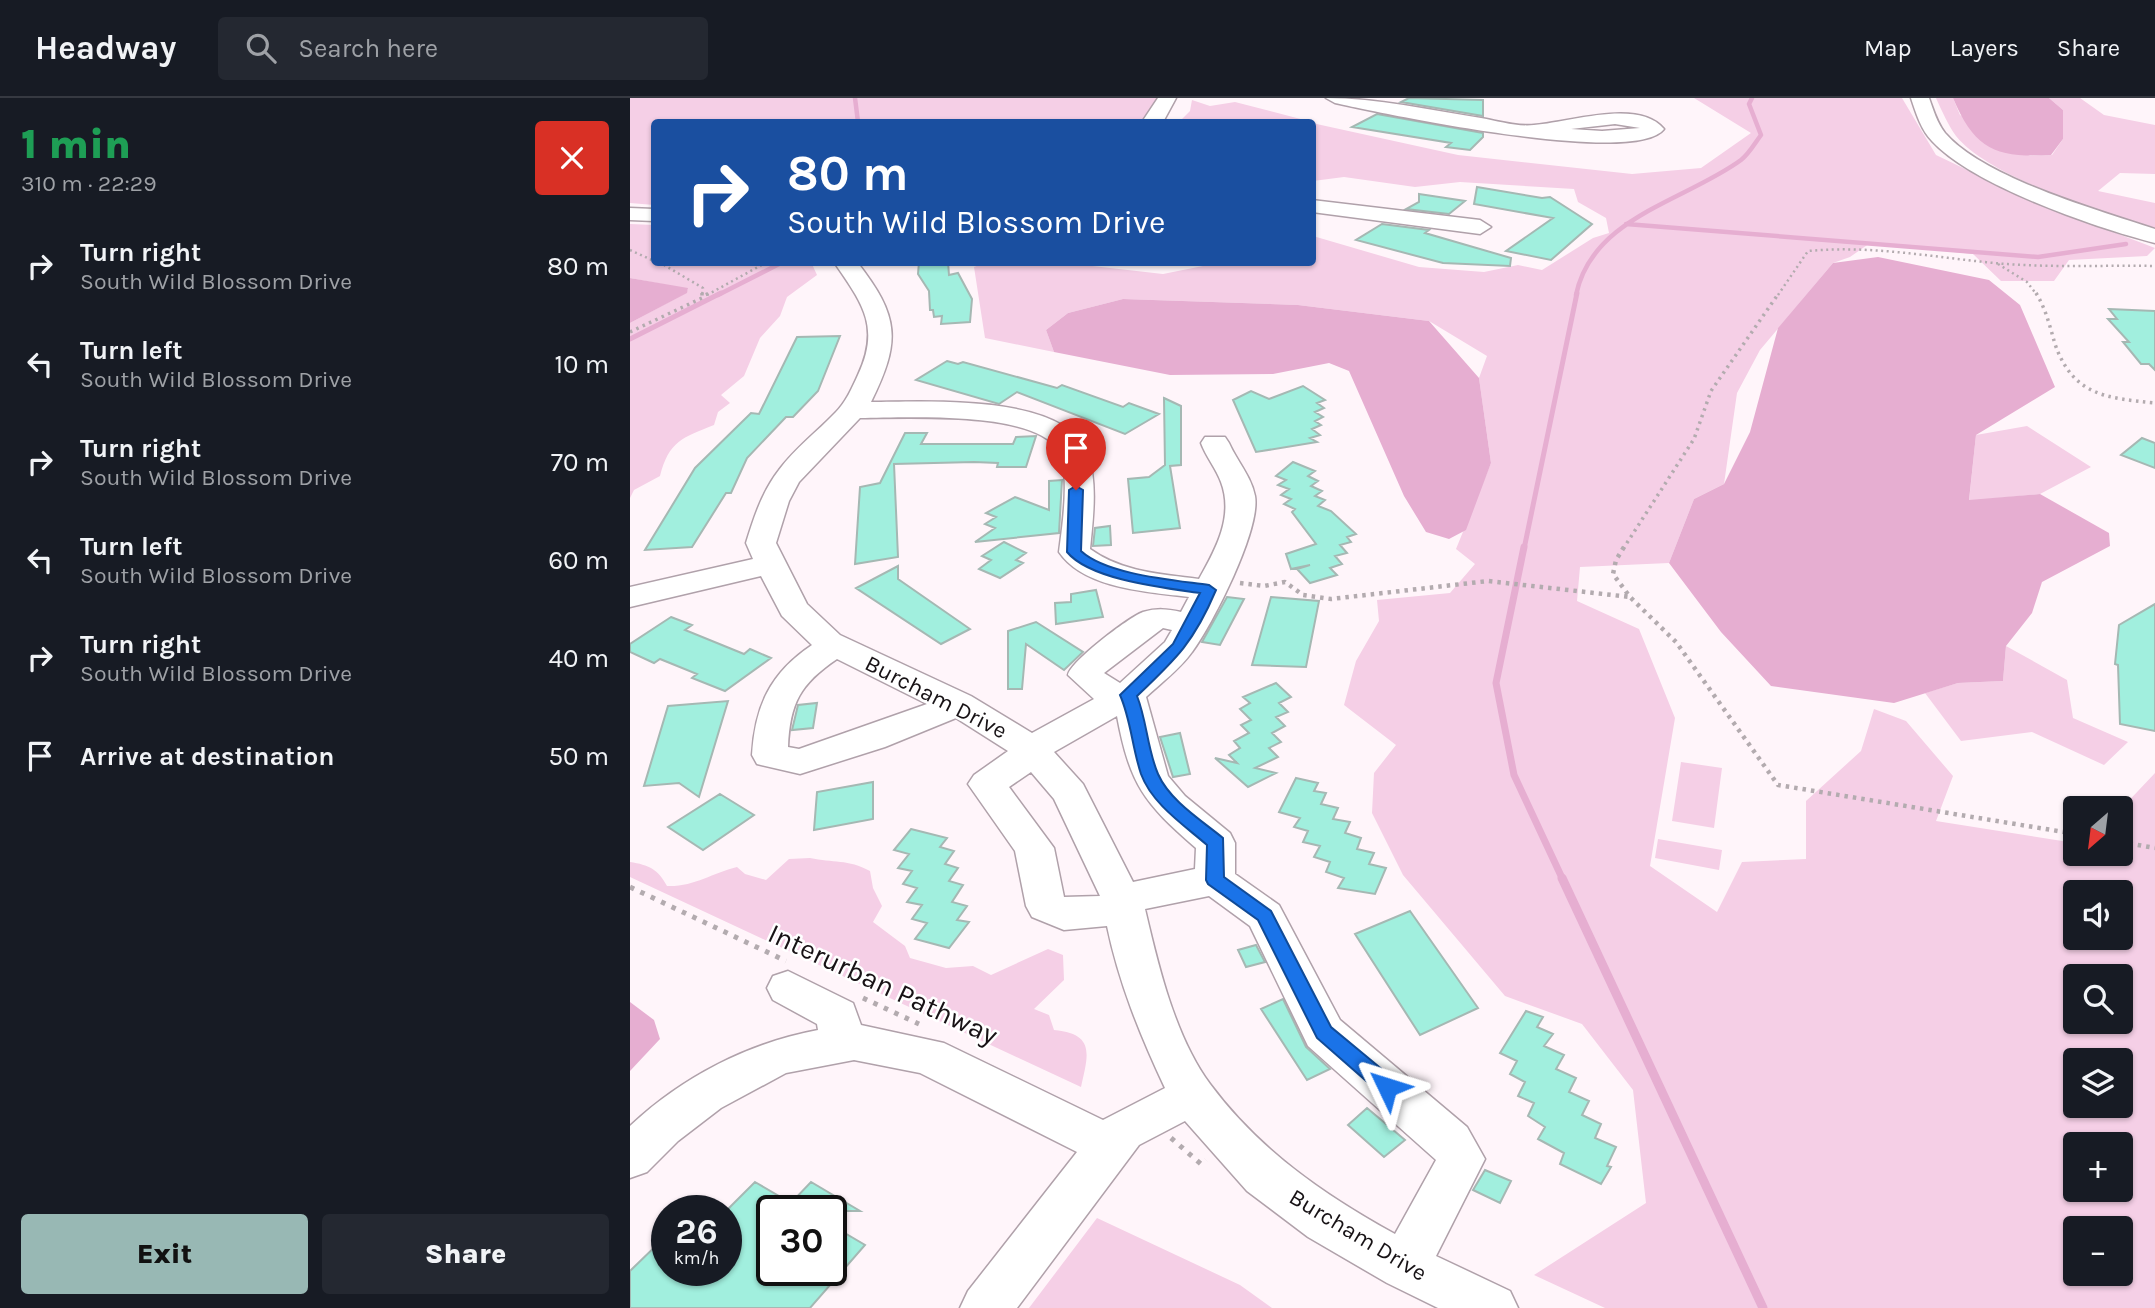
<!DOCTYPE html>
<meta charset="utf-8">
<style>
body{margin:0;font-family:Karla,sans-serif;background:#242831;color:#f1f3f6;height:100vh;display:flex;flex-direction:column;font-size:26px;white-space:nowrap}
*{box-sizing:border-box;margin:0}
p{font-size:23px;color:#9ea1a6}
.icon{flex:none;width:38px;height:38px;fill:none;stroke:currentColor;stroke-width:2;stroke-linecap:round;stroke-linejoin:round}
.map{position:relative;flex:1;overflow:hidden}
.drawer{display:flex;flex-direction:column;background:#171b24;width:630px}
.drawer>*{flex:none}
.banner{position:absolute;left:21px;top:21px;width:665px;height:147px;border-radius:7px;box-shadow:0 2px 5px #0004;background:#1a4fa0;color:#fff;overflow:hidden}
.needle{width:46px;rotate:208deg}
.fabs{position:absolute;left:1433px;top:698px;display:grid;gap:14px}
.fabs a{display:grid;place-items:center;width:70px;height:70px;border-radius:7px;background:#171b24;box-shadow:0 2px 5px #0004;font-size:35px}
.speed{position:absolute;left:21px;top:1097px;display:flex;gap:14px;font-size:35px;font-weight:700;text-align:center}
.speed>*{display:grid;place-content:center;width:91px;height:91px;border-radius:50%;background:#171b24;box-shadow:0 2px 5px #0004;line-height:1}
.speed small{font-size:18px;font-weight:400}
.speed .limit{border:4px solid #111;border-radius:10px;background:#fff;color:#111}
.pin{position:absolute;display:grid;place-items:center;width:60px;height:60px;color:#fff;margin:-72px -30px;border-radius:50% 50% 50% 0;rotate:-45deg;box-shadow:0 0 7px #0007}
.pin .icon{rotate:45deg}
.me{position:absolute;width:77px;margin:-38px;rotate:311deg;stroke-linejoin:round;filter:drop-shadow(0 0 5px #0008)}
.turn{display:flex;align-items:center;gap:24px;height:147px;padding:0 21px;font-size:32px}
.turn .icon{width:91px;height:91px;stroke-width:2.5}
.turn b{display:block;font-size:49px;line-height:60px}
.round{display:grid;place-items:center;flex:none;width:74px;height:74px;border-radius:7px;background:#242831}
.head{display:flex;align-items:center;justify-content:space-between;height:119px;padding:0 21px}
h1{font-size:42px;font-weight:800;line-height:52px;color:#1e9e55}
.button{display:flex;gap:14px;margin-top:auto;padding:14px 21px}
.button a{flex:1;height:80px;border-radius:7px;background:#98b8b4;color:#111;font-size:28px;font-weight:800;line-height:80px;text-align:center}
.button a+a{background:#242831;color:#f1f3f6}
ul{padding:0;list-style:none}
li{display:flex;align-items:center;gap:21px;height:98px;padding:0 21px}
li div{flex:1}
li b{display:block;font-size:26px}
li em{font-style:normal}
header{display:flex;align-items:center;gap:42px;box-sizing:border-box;height:98px;padding:0 35px;background:#171b24;border-bottom:2px solid #363941}
header strong{font-size:33px}
nav{display:flex;gap:38px;margin-inline-start:auto;font-size:24px}
.search{width:490px;height:63px;background:#242831;display:flex;align-items:center;gap:18px;box-sizing:border-box;padding:0 24px;border-radius:7px;color:#9ea1a6;font-size:26px}
main{display:flex;flex:1;min-height:0}
.map>svg:first-child{display:block}
</style>
<header>
<strong>Headway</strong>
<div class="search"><svg class="icon" aria-label="search" viewBox="0 0 24 24"><circle cx="10" cy="10" r="6"/><path d="M15 15l6 6"/></svg>Search here</div>
<nav><a>Map</a><a>Layers</a><a>Share</a></nav>
</header>
<main>
<section class="drawer">
<div class="head"><div><h1>1 min</h1><p>310 m · 22:29</p></div><a class="round" style="background:#d93025;color:#fff"><svg class="icon" aria-label="close" viewBox="0 0 24 24"><path d="M6 6l12 12M18 6L6 18"/></svg></a></div>
<ul>
<li><svg class="icon" aria-label="right" viewBox="0 0 24 24"><path d="M7 20v-9h11M14 6l5 5-5 5"/></svg><div><b>Turn right</b><p>South Wild Blossom Drive</p></div><em>80 m</em></li>
<li><svg class="icon" aria-label="left" viewBox="0 0 24 24"><path d="M17 20v-9H6M10 6l-5 5 5 5"/></svg><div><b>Turn left</b><p>South Wild Blossom Drive</p></div><em>10 m</em></li>
<li><svg class="icon" aria-label="right" viewBox="0 0 24 24"><path d="M7 20v-9h11M14 6l5 5-5 5"/></svg><div><b>Turn right</b><p>South Wild Blossom Drive</p></div><em>70 m</em></li>
<li><svg class="icon" aria-label="left" viewBox="0 0 24 24"><path d="M17 20v-9H6M10 6l-5 5 5 5"/></svg><div><b>Turn left</b><p>South Wild Blossom Drive</p></div><em>60 m</em></li>
<li><svg class="icon" aria-label="right" viewBox="0 0 24 24"><path d="M7 20v-9h11M14 6l5 5-5 5"/></svg><div><b>Turn right</b><p>South Wild Blossom Drive</p></div><em>40 m</em></li>
<li><svg class="icon" aria-label="arrive" viewBox="0 0 24 24"><path d="M6 21V4h12l-3 4 3 4H6"/></svg><div><b>Arrive at destination</b></div><em>50 m</em></li>
</ul>
<div class="button"><a>Exit</a><a>Share</a></div>
</section>
<div class="map">
<svg width="1525" height="1210" viewBox="0 0 1525 1210">
<rect width="100%" height="100%" fill="#fff5fa"/>
<path fill="#f5cfe6" fill-rule="evenodd" d="M 0,0 L 529,0 L 520,19 L 511,24 L 24,24 L 24,107 L 0,105 Z
M 1064,0 L 1272,0 L 1306,57 L 1402,103 L 1525,150 L 1517,158 L 1439,162 L 1424,183 L 1371,183 L 1343,156 L 1240,145 L 1220,159 L 1203,165 L 1130,252 L 1107,295 L 1094,386 L 1064,401 L 1039,465 L 950,469 L 947,503 L 1009,531 L 1045,620 L 1020,768 L 1087,814 L 1112,764 L 1176,761 L 1176,703 L 1231,653 L 1244,611 L 1276,623 L 1323,678 L 1306,723 L 1445,745 L 1446,756 L 1491,756 L 1491,711 L 1525,675 L 1525,1210 L 975,1210 L 904,1177 L 1016,1105 L 1003,992 L 952,926 L 875,898 L 773,777 L 742,715 L 744,675 L 766,647 L 714,607 L 726,563 L 749,523 L 747,502 L 820,495 L 845,466 L 826,451 L 861,365 L 849,280 L 857,258 L 799,223 L 668,207 L 493,201 L 438,215 L 416,232 L 424,254 L 355,240 L 344,169 L 355,165 L 427,164 L 533,176 L 588,165 L 682,164 L 683,138 L 789,169 L 854,174 L 888,167 L 912,172 L 963,140 L 979,135 L 976,120 L 948,104 L 944,91 L 830,84 L 785,89 L 714,79 L 683,83 L 682,25 L 828,57 L 1002,76 L 1071,70 L 1121,35 ZM 1446,794 L 1491,794 L 1491,840 L 1446,840 ZM 1446,878 L 1491,878 L 1491,924 L 1446,924 ZM 1446,962 L 1491,962 L 1491,1008 L 1446,1008 ZM 1446,1046 L 1491,1046 L 1491,1092 L 1446,1092 ZM 1446,1130 L 1491,1130 L 1491,1176 L 1446,1176 Z
M 1306,0 L 1323,0 L 1330,17 L 1400,58 L 1422,57 L 1433,41 L 1433,12 L 1419,0 L 1450,0 L 1474,17 L 1525,27 L 1525,76 L 1490,75 L 1468,93 L 1525,105 L 1525,132 C 1473,114 1360,80 1326,38 C 1318,27 1312,13 1306,0 Z
M 562,2 L 580,8 L 605,4 L 682,24 L 549,24 L 560,13 Z
M 0,126 L 24,127 L 24,164 L 181,164 L 187,177 L 157,199 L 150,218 L 130,240 L 114,278 L 91,297 L 100,305 L 88,314 L 84,327 C 52,340 39,343 30,378 L 4,392 L 0,400 L 0,225 L 56,195 L 58,191 L 0,180 Z
M 1397,328 L 1461,369 L 1410,396 L 1339,403 L 1346,337 Z
M 1376,548 L 1437,582 L 1443,620 L 1498,644 L 1474,667 L 1402,634 L 1331,643 L 1295,595 L 1328,585 L 1373,583 Z
M 1051,664 L 1092,670 L 1084,730 L 1042,723 Z
M 1028,741 L 1092,752 L 1089,772 L 1025,760 Z
M 180,760 C 203,765 218,761 240,773 L 243,790 L 252,808 L 243,824 L 275,848 L 280,860 L 316,870 L 343,868 L 361,877 L 418,851 L 433,857 L 434,882 L 404,911 L 419,917 L 424,932 C 466,936 458,957 451,989 L 0,779 L 0,764 C 19,767 28,771 37,788 C 64,789 82,775 107,769 L 115,776 L 136,782 L 159,761 Z
M 467,1120 L 610,1187 L 642,1210 L 399,1210 Z"/>
<path fill="#e6aed1" d="M 1323,0 L 1419,0 L 1433,12 L 1433,41 L 1421,57 C 1366,60 1345,52 1323,0 Z
M 1248,159 L 1359,182 L 1390,207 L 1425,289 L 1346,337 L 1339,402 L 1410,396 L 1479,435 L 1480,448 L 1412,484 L 1402,515 L 1376,548 L 1373,583 L 1328,585 L 1264,605 L 1141,588 L 1091,534 L 1039,465 L 1064,401 L 1094,386 L 1120,334 L 1148,230 L 1203,165 Z
M 0,180 L 58,190 L 57,195 L 0,225 Z
M 493,201 L 668,207 L 799,223 L 849,280 L 861,365 L 836,432 L 819,441 L 796,434 L 774,398 L 719,273 L 699,265 L 643,276 L 540,277 L 424,254 L 416,232 L 438,215 Z
M 0,904 L 24,922 L 30,941 L 0,973 Z"/>
<g fill="none" stroke-linecap="round" stroke-linejoin="round">
<path stroke="#e6aed1" stroke-width="4.5" d="M 225,0 L 228,24
M 996,126 L 1408,159 L 1496,146
M 88,197 L 153,164
M 946,197 C 962,119 1055,103 1111,62 C 1119,56 1125,45 1131,37 L 1119,6 L 1122,0"/>
<path stroke="#e6aed1" stroke-width="5" d="M 0,241 L 91,195
M 894,451 L 947,195"/>
<path stroke="#e6aed1" stroke-width="7" d="M 894,449 L 866,585 L 884,677 L 933,782"/>
<path stroke="#e6aed1" stroke-width="9" d="M 932,780 L 1133,1210"/>
</g>
<path fill="#a1efde" stroke="#a5b8b3" stroke-width="2" d="M 779,0 L 853,2 L 853,18 L 771,4 Z
M 747,16 L 853,35 L 853,39 L 840,52 L 816,49 L 821,45 L 722,29 Z
M 847,89 L 912,100 L 920,99 L 962,126 L 921,162 L 876,153 L 923,120 L 844,106 Z
M 789,96 L 809,99 L 835,103 L 819,116 L 776,111 L 789,104 Z
M 752,126 L 799,132 L 795,135 L 881,160 L 880,168 L 813,165 L 726,142 Z
M 289,164 L 318,164 L 319,177 L 328,175 L 342,201 L 340,224 L 311,226 L 312,218 L 304,219 L 303,212 L 300,212 L 299,193 L 288,176 Z
M 1479,211 L 1525,213 L 1525,272 L 1519,266 L 1511,266 L 1493,244 L 1499,244 L 1478,221 L 1487,221 Z
M 210,238 L 188,293 L 163,319 L 156,319 L 117,360 L 101,395 L 96,395 L 62,449 L 15,452 L 65,370 L 121,315 L 129,316 L 167,239 Z
M 317,263 L 328,266 L 333,264 L 427,290 L 432,287 L 493,309 L 499,305 L 529,316 L 495,336 L 387,294 L 369,306 L 286,282 Z
M 673,288 L 695,302 L 687,305 L 694,310 L 685,314 L 693,319 L 685,323 L 691,327 L 682,331 L 690,337 L 680,340 L 687,344 L 626,354 L 603,302 L 621,293 L 639,301 Z
M 534,300 L 551,308 L 551,367 L 540,368 L 550,430 L 503,435 L 498,381 L 519,379 L 535,367 Z
M 275,335 L 297,335 L 291,346 L 383,346 L 386,339 L 406,338 L 396,369 L 367,369 L 368,365 L 344,364 L 264,366 L 268,459 L 225,466 L 230,389 L 250,385 Z
M 1512,340 L 1525,345 L 1525,370 L 1491,357 Z
M 663,364 L 685,373 L 678,378 L 688,383 L 681,388 L 692,393 L 685,398 L 695,402 L 688,408 L 701,413 L 726,436 L 717,439 L 721,444 L 710,447 L 717,455 L 705,458 L 712,466 L 700,470 L 707,477 L 680,485 L 667,471 L 680,467 L 661,471 L 656,456 L 686,446 L 662,414 L 665,411 L 654,406 L 661,401 L 651,397 L 659,391 L 648,387 L 656,382 L 646,378 Z
M 432,382 L 429,435 L 345,444 L 365,430 L 355,426 L 366,419 L 356,415 L 385,399 L 419,412 L 419,383 Z
M 480,428 L 481,447 L 463,448 L 465,430 Z
M 374,444 L 396,455 L 386,462 L 393,465 L 370,480 L 349,471 L 361,462 L 352,458 Z
M 268,468 L 268,481 L 340,531 L 311,546 L 226,490 Z
M 466,492 L 473,519 L 426,526 L 425,505 L 441,504 L 441,496 Z
M 597,499 L 614,501 L 590,547 L 572,544 Z
M 641,499 L 689,503 L 676,569 L 622,567 Z
M 1525,506 L 1525,633 L 1490,626 L 1488,567 L 1485,566 L 1489,527 Z
M 41,519 L 62,527 L 55,532 L 114,556 L 120,551 L 141,560 L 95,593 L 62,580 L 67,576 L 30,561 L 24,565 L 0,554 L 0,546 Z
M 406,524 L 453,554 L 434,572 L 396,546 L 392,591 L 378,591 L 378,533 Z
M 646,585 L 661,599 L 649,605 L 658,614 L 646,619 L 655,628 L 642,635 L 651,644 L 639,650 L 648,659 L 625,670 L 646,675 L 618,689 L 585,660 L 607,665 L 599,657 L 610,650 L 604,643 L 619,635 L 611,627 L 621,622 L 610,611 L 620,605 L 613,599 Z
M 98,603 L 69,699 L 49,685 L 14,688 L 38,608 Z
M 187,605 L 183,630 L 162,632 L 168,607 Z
M 550,635 L 560,676 L 543,679 L 530,639 Z
M 666,680 L 688,685 L 684,693 L 696,695 L 691,706 L 708,710 L 703,721 L 720,724 L 715,735 L 731,740 L 727,751 L 744,755 L 739,766 L 756,770 L 745,796 L 708,790 L 714,780 L 696,774 L 700,764 L 684,759 L 690,748 L 673,744 L 678,733 L 664,729 L 670,720 L 649,714 Z
M 243,684 L 243,721 L 184,732 L 187,694 Z
M 90,696 L 124,717 L 73,752 L 38,729 Z
M 281,731 L 317,740 L 310,749 L 324,753 L 315,766 L 328,770 L 319,783 L 333,787 L 322,804 L 337,808 L 327,822 L 339,824 L 319,850 L 285,841 L 297,825 L 282,821 L 292,807 L 277,804 L 287,790 L 273,786 L 282,773 L 268,770 L 279,756 L 264,752 Z
M 780,813 L 848,910 L 790,937 L 725,836 Z
M 626,847 L 635,864 L 616,869 L 608,852 Z
M 653,901 L 676,949 L 700,971 L 677,982 L 631,911 Z
M 896,913 L 913,919 L 907,929 L 923,936 L 914,948 L 934,957 L 926,971 L 946,980 L 939,994 L 959,1003 L 952,1017 L 971,1026 L 965,1040 L 986,1049 L 977,1068 L 981,1069 L 971,1086 L 930,1066 L 934,1055 L 908,1041 L 915,1029 L 898,1018 L 904,1005 L 888,998 L 895,984 L 880,976 L 887,963 L 870,955 Z
M 737,1010 L 775,1042 L 754,1059 L 718,1027 Z
M 855,1072 L 881,1083 L 870,1105 L 843,1092 Z
M 125,1084 L 161,1105 L 181,1084 L 230,1113 L 142,1113 L 142,1172 L 201,1172 L 201,1127 L 235,1147 L 180,1210 L 0,1210 L 0,1173 L 37,1137 L 37,1172 L 96,1172 L 96,1113 Z"/>
<g fill="none" stroke-linecap="round" stroke-linejoin="round">
<defs>
<path id="minor" d="M 528,0 L 546,0 L 533,24 L 512,24 Z
M 696,0 C 748,0 799,12 851,20 C 868,23 887,29 904,27 C 938,25 1008,0 1034,31 C 1005,69 755,16 705,5 ZM 985,26 L 1010,30 L 972,33 L 941,31 Z
M 1281,0 L 1299,0 C 1303,11 1307,25 1315,35 C 1354,80 1468,112 1525,131 L 1525,145 C 1466,130 1342,87 1302,43 C 1291,32 1286,15 1281,0 Z
M 682,102 L 850,122 L 861,129 L 850,136 L 682,114 Z
M 0,110 L 24,111 L 24,123 L 0,122 Z
M 204,164 L 227,164 C 270,219 271,243 241,304 C 293,304 434,295 457,354 C 468,383 463,421 460,451 C 492,474 531,476 569,481 C 586,451 604,418 591,384 C 586,370 576,359 571,345 L 575,339 L 595,339 L 599,345 C 607,363 621,378 625,398 C 631,431 582,528 562,554 C 550,571 531,585 516,599 L 538,678 L 555,698 L 600,735 L 605,745 L 605,776 L 649,807 L 710,922 L 837,1029 L 855,1061 L 806,1158 L 880,1193 L 888,1210 L 808,1210 L 757,1185 L 678,1139 L 617,1093 L 555,1023 L 509,1047 L 387,1210 L 330,1210 L 338,1193 L 447,1054 L 290,975 L 224,962 L 156,975 L 91,1010 L 48,1043 L 17,1074 L 0,1080 L 0,1028 C 52,979 118,945 188,932 L 187,926 L 143,902 L 137,890 L 143,878 L 158,873 L 223,905 L 231,927 L 314,945 L 473,1022 L 535,990 C 510,937 489,885 477,828 L 434,832 L 402,819 L 396,808 L 385,753 L 338,686 L 344,677 L 378,653 L 326,620 L 255,649 L 170,676 L 127,666 L 122,657 C 125,608 140,575 182,547 L 152,518 L 131,478 L 0,509 L 0,489 L 123,461 L 116,445 C 124,419 132,394 149,372 C 165,350 187,334 206,314 C 216,304 222,290 228,277 C 251,228 232,205 204,164 ZM 230,320 C 273,320 404,312 428,352 C 441,373 432,430 429,454 C 454,491 519,494 559,499 L 551,514 C 537,511 527,510 513,514 C 498,520 441,563 438,577 L 464,601 L 402,635 L 341,598 L 210,537 L 177,506 L 146,445 L 159,403 L 169,384 ZM 533,530 L 542,532 L 535,544 L 490,585 L 474,575 ZM 207,561 L 297,606 L 169,651 L 158,649 C 160,605 170,586 207,561 ZM 487,618 C 500,687 514,705 566,750 L 565,771 L 503,784 L 453,686 L 424,654 ZM 401,674 L 424,701 L 470,798 L 434,799 L 424,750 L 379,689 ZM 579,798 L 620,828 L 678,948 L 806,1062 L 765,1136 C 694,1097 629,1052 580,986 C 545,939 528,867 515,811 Z"/>
</defs>
<use href="#minor" stroke="#b0a1aa" stroke-width="3"/>
<path stroke="#b3abaf" stroke-width="2.5" stroke-dasharray="2 3.5" stroke-linecap="butt" d="M 0,152 L 24,163
M 29,164 L 73,190 L 72,197
M 1368,166 L 1397,184 L 1407,197
M 77,197 L 137,164
M 1148,197 L 1178,153 C 1241,147 1302,159 1364,165 C 1418,170 1472,167 1525,168"/>
<path stroke="#b3abaf" stroke-width="3.5" stroke-dasharray="2.5 4.5" stroke-linecap="butt" d="M 72,195 L 72,198 L 80,195
M 1406,195 C 1416,211 1420,229 1425,246 C 1443,298 1477,300 1525,305
M 0,234 L 74,199
M 993,451 L 1064,341 L 1081,293 L 1149,195"/>
<path stroke="#b3abaf" stroke-width="4.5" stroke-dasharray="3.5 5" stroke-linecap="butt" d="M 994,449 L 986,462 L 983,476 L 1000,499 L 1046,544 L 1148,687 L 1446,736
M 610,485 L 634,488 L 655,484 L 673,497 L 701,501 L 858,483 L 1000,499
M 1491,744 L 1525,750"/>
<path stroke="#b3abaf" stroke-width="5" stroke-dasharray="4.5 7" stroke-linecap="butt" d="M 0,789 L 156,863
M 233,900 L 289,926
M 541,1040 L 571,1066 L 576,1062"/>
<use href="#minor" fill="#fff" fill-rule="evenodd"/>
</g>
<path fill="#1a73e8" stroke="#114b97" stroke-width="2" d="M 446,388 L 453,392 L 451,453 C 477,477 544,482 579,487 L 586,492 C 564,544 547,560 507,598 C 517,623 517,650 528,676 C 540,703 571,722 593,740 L 594,779 L 641,813 L 701,929 L 765,982 L 768,989 L 765,995 L 757,997 L 750,995 L 687,940 L 628,822 L 578,786 L 576,782 L 577,747 C 554,727 522,706 511,676 C 502,649 501,622 490,597 L 543,546 L 570,495 C 535,490 460,482 437,454 L 439,392 Z"/>
<g text-anchor="middle" dominant-baseline="central" stroke-width="5" stroke-linejoin="round" paint-order="stroke">
<g font-size="23" fill="#171215" stroke="#fff">
<text transform="translate(306 599) rotate(27)">Burcham Drive</text>
<text transform="translate(728 1137) rotate(31)">Burcham Drive</text>
</g>
<g font-size="28" fill="#171215" stroke="#fff">
<text transform="translate(253 886) rotate(25)">Interurban Pathway</text>
</g>
</g>
</svg>
<div class="fabs">
<a><svg class="needle" viewBox="-14 -14 28 28"><path d="M0-13l5 13h-10z" fill="#e53935"/><path d="M0 13l5-13h-10z" fill="#9ea1a6"/></svg></a>
<a><svg class="icon" aria-label="sound" viewBox="0 0 24 24"><path d="M4 9h4l5-4v14l-5-4H4zM17 9q2 3 0 6"/></svg></a>
<a><svg class="icon" aria-label="search" viewBox="0 0 24 24"><circle cx="10" cy="10" r="6"/><path d="M15 15l6 6"/></svg></a>
<a><svg class="icon" aria-label="layers" viewBox="0 0 24 24"><path d="M12 4l9 5-9 5-9-5zM3 14l9 5 9-5"/></svg></a>
<a>+</a>
<a>−</a>
</div>
<div class="speed"><div>26<small>km/h</small></div><div class="limit">30</div></div>
<div class="pin" style="left:446px;top:392px;background:#d93025"><svg class="icon" aria-label="arrive" viewBox="0 0 24 24"><path d="M6 21V4h12l-3 4 3 4H6"/></svg></div>
<svg class="me" style="left:757px;top:989px" viewBox="-20 -20 40 40"><path d="M0-17L14 15 0 8-14 15z" fill="#1a73e8" stroke="#fff" stroke-width="4"/></svg>
<div class="banner">
<div class="turn"><svg class="icon" aria-label="right" viewBox="0 0 24 24"><path d="M7 20v-9h11M14 6l5 5-5 5"/></svg><div><b>80 m</b>South Wild Blossom Drive</div></div>
</div>
</div>
</main>
